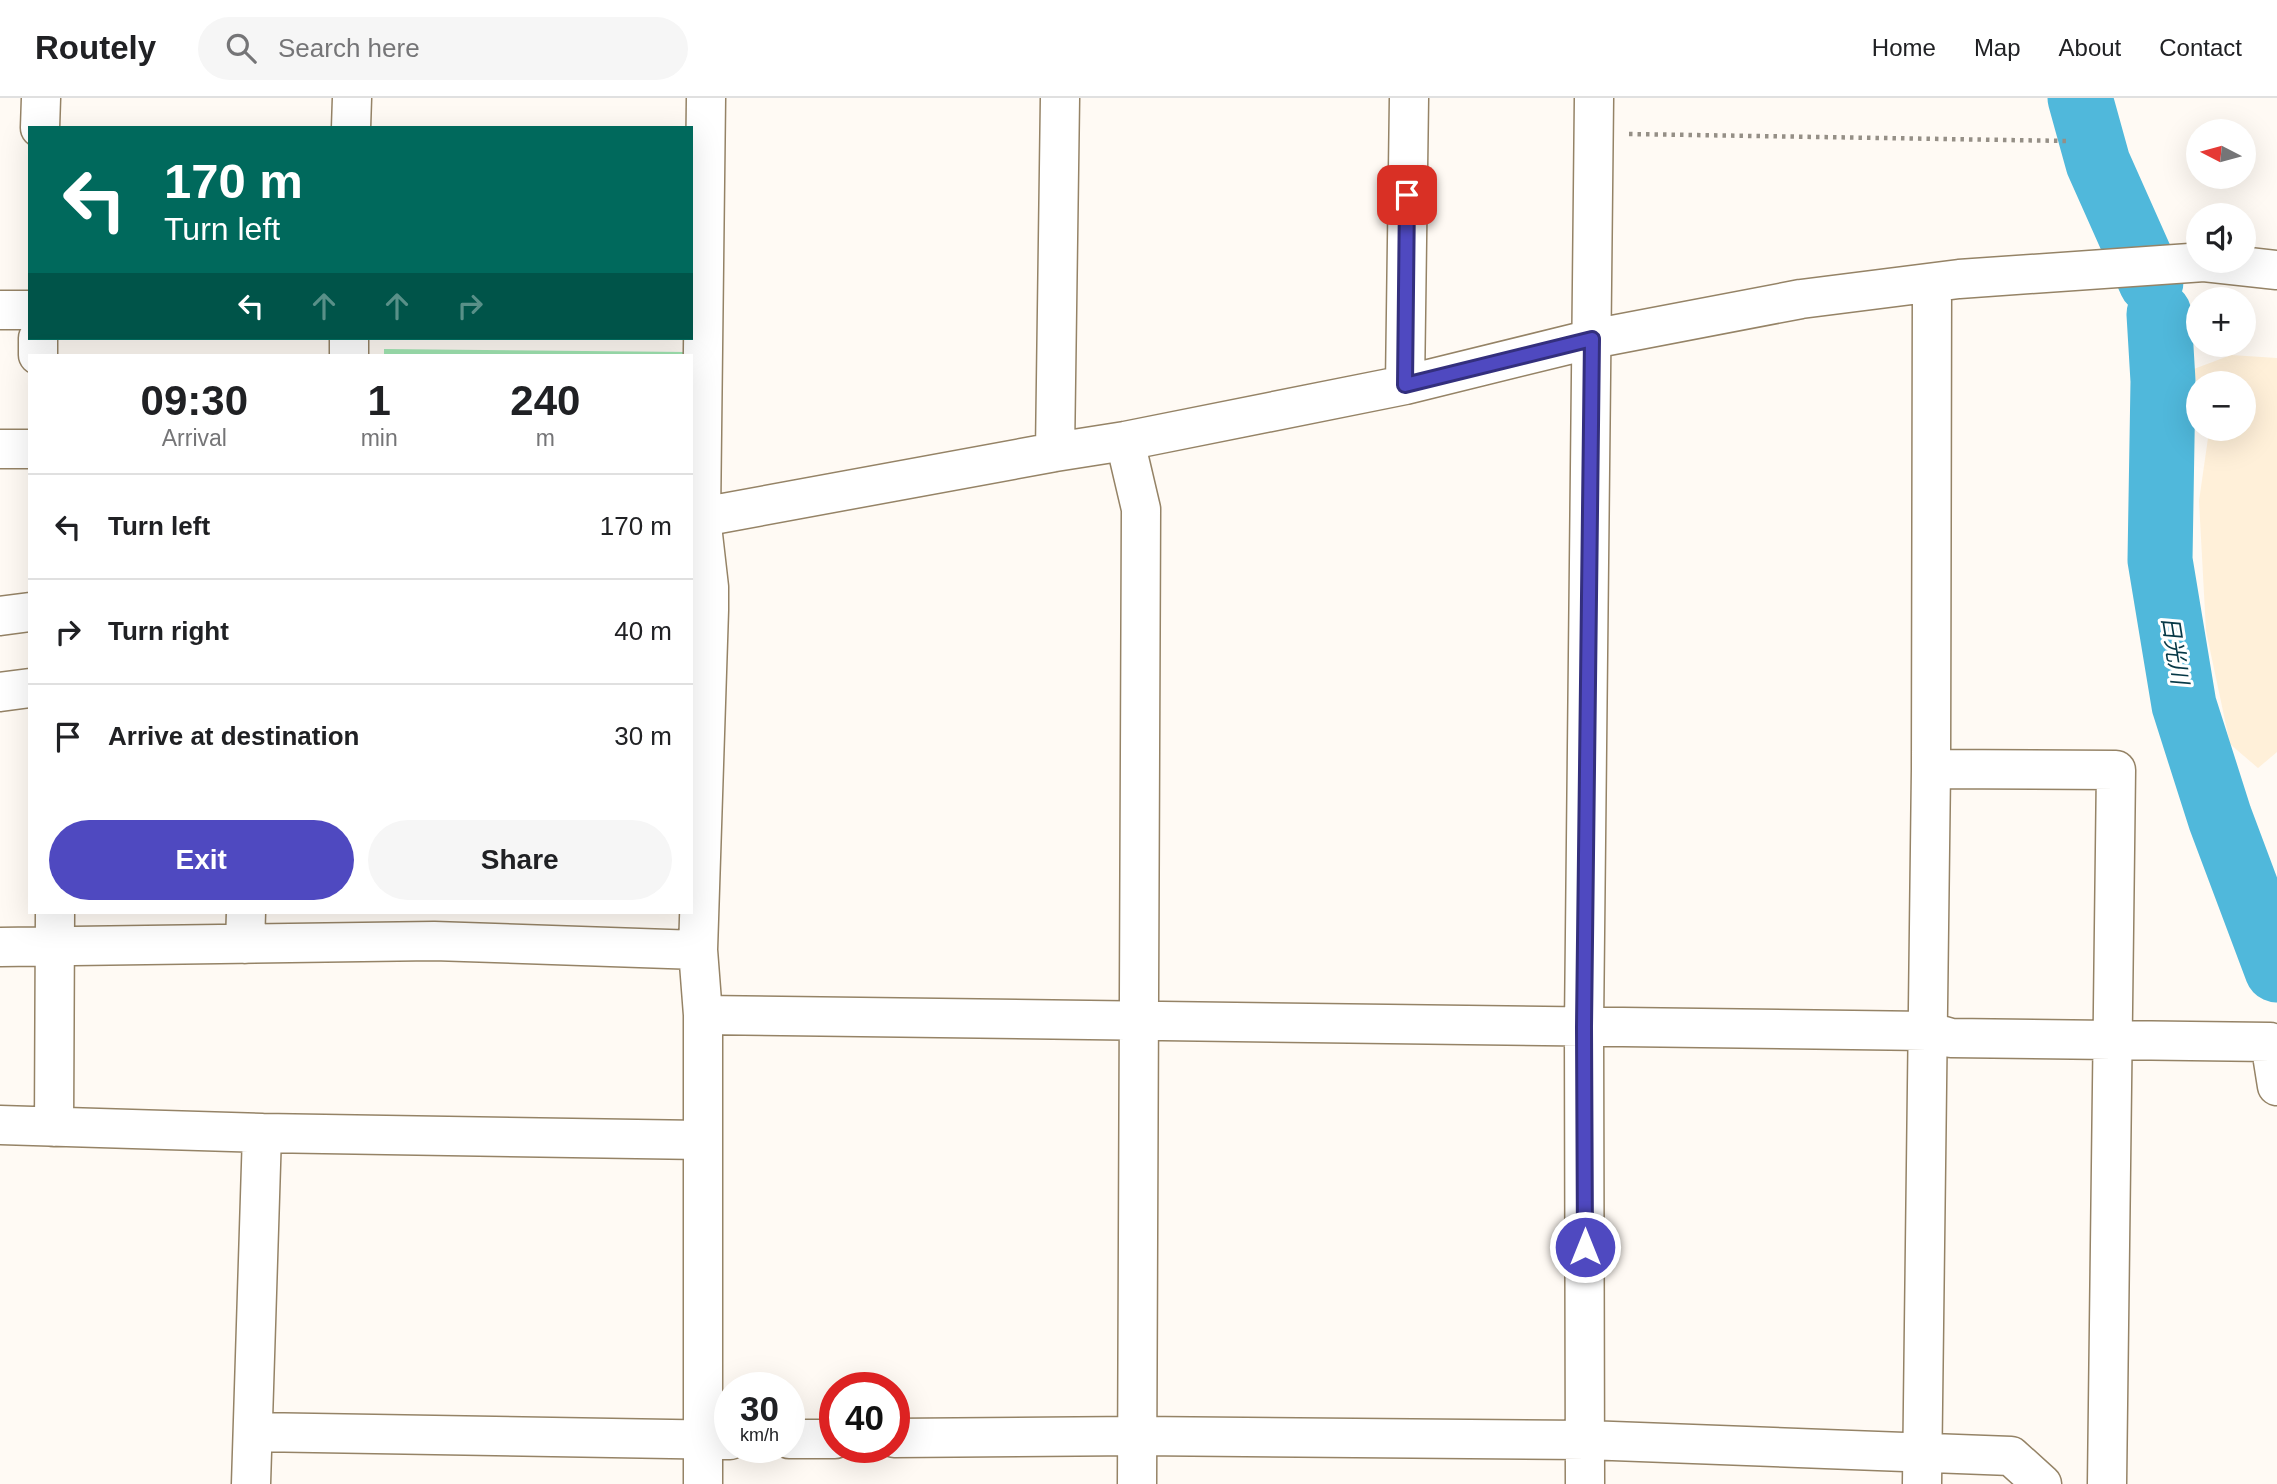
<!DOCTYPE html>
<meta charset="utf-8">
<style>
body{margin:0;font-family:Arial,"Noto Sans JP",sans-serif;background:#f6f6f6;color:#202124;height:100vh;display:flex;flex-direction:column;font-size:26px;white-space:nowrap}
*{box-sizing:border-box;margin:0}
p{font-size:23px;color:#757577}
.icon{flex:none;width:38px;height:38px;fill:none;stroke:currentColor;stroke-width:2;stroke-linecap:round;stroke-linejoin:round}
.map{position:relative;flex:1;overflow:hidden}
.panel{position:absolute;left:28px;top:256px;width:665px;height:560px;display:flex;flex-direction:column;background:#fff;border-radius:0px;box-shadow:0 7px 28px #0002}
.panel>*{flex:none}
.guide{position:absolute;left:28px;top:28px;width:665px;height:214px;border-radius:0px;box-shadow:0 7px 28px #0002;background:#00695c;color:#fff;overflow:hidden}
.needle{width:46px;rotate:276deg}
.fabs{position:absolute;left:2186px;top:21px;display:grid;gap:14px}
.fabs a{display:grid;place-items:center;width:70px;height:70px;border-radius:50%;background:#fff;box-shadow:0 7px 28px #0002;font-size:35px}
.speed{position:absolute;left:714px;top:1274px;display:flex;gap:14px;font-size:35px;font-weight:700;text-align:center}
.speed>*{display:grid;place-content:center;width:91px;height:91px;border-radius:50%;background:#fff;box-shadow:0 7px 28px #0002;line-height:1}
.speed small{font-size:18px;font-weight:400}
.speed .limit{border:10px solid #d22;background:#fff;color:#111}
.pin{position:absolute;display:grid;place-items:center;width:60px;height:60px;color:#fff;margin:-30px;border-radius:14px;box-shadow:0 4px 10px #0006}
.me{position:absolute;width:77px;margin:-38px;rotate:0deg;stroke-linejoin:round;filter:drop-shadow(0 0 5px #0008)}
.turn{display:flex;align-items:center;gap:24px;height:147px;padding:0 21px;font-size:32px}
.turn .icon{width:91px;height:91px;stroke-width:2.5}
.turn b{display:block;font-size:49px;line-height:60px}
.lanes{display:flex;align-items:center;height:66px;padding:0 21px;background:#0003;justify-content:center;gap:35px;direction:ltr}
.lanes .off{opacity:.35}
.eta{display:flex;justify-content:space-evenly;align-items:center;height:119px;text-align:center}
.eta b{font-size:42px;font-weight:800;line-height:49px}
.action{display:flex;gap:14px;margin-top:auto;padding:14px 21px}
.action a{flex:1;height:80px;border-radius:42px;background:#4f49c0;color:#fff;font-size:28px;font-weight:800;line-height:80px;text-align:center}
.action a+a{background:#f6f6f6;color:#202124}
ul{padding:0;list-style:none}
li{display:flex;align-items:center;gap:21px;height:105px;padding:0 21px;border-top:2px solid #e0e0e0}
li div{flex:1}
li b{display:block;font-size:26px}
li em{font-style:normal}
header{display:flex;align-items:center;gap:42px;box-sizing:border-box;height:98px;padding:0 35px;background:#fff;border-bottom:2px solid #e0e0e0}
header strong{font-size:33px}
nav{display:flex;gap:38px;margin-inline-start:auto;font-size:24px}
.search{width:490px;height:63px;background:#f6f6f6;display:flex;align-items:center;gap:18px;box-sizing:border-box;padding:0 24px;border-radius:38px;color:#757577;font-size:26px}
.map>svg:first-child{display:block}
</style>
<header>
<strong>Routely</strong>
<div class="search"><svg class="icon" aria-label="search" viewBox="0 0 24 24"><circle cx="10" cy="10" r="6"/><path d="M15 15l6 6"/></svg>Search here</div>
<nav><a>Home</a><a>Map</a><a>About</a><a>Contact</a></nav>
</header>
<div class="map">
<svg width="2277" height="1386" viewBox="0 0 2277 1386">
<rect width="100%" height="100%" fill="#fffaf4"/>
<path fill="#fff0d9" d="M 2231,257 L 2277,260 L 2277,654 L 2258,670 L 2230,646 L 2206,533 L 2199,403 L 2208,340 L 2206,331 L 2244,331 L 2244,285 L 2198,285 L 2198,293 L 2194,271 Z"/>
<path fill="#a2e7b4" d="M 384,251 L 686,254 L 686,257 L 384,257 Z"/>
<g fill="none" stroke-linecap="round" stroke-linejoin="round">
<path stroke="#50b8db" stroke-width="65" d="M 2080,0 L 2098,65 L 2151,184
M 2159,216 L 2163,283 L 2160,462 L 2184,607 L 2220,720 L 2277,872"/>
<defs>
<path id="minor" d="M 40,30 L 41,0
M 351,30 L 352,0
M 0,212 L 30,212
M 38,257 L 38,240
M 349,257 L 349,240
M 1405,287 L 1409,0
M 1125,343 L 1141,411 L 1137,1386
M 0,351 L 30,351
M 1055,354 L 1060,0
M 691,421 L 1055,354 L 1125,343 L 1405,287 L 1592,241 L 1801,201 L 1959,181 L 2204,164 L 2277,172
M 0,518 L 30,514
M 0,594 L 30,590
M 1931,671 L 2116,672 L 2107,1386
M 245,846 L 246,814
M 0,849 L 434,843 L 698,852
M 703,917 L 1927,933 L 1951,940 L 2270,944 L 2277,988
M 0,1027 L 262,1035 L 701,1042
M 54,1029 L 55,814
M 253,1334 L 730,1342
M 894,1340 L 1138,1338 L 1586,1342 L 2011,1358 L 2042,1386
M 789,1341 L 835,1341
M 251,1386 L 262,1035
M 703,1386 L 703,917 L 698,852 L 709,512 L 709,489 L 701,419 L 706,0
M 1585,1386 L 1584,929 L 1594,0
M 1922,1386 L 1931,671 L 1932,185"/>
</defs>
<use href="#minor" stroke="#958366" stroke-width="41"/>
<path stroke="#958f86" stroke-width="4.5" stroke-dasharray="3.5 5" stroke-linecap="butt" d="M 1629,36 L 2070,43"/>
<use href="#minor" stroke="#fff" stroke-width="38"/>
</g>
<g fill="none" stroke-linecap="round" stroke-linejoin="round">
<defs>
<path id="route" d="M 1407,97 L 1405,287 L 1592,241 L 1584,929 L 1585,1149"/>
</defs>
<use href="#route" stroke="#332f7d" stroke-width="18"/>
<use href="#route" stroke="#4f49c0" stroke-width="12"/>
</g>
<g text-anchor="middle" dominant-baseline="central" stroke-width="6" stroke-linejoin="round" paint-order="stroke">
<g font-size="23" font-style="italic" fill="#063846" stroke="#fff">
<text transform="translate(2175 552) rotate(81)">日光川</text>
</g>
</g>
</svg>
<div class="fabs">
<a><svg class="needle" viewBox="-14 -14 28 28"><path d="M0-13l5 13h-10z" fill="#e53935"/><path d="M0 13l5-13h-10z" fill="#757577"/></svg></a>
<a><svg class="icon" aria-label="sound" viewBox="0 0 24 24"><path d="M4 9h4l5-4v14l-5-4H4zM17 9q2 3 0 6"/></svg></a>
<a>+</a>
<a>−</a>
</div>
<div class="speed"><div>30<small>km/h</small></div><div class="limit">40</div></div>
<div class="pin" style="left:1407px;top:97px;background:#d93025"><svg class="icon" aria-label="arrive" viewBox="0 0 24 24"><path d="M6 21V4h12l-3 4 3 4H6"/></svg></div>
<svg class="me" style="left:1585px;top:1149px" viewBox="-20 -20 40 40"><circle r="17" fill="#4f49c0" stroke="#fff" stroke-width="3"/><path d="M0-11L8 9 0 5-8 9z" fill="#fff"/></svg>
<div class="guide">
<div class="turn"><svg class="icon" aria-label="left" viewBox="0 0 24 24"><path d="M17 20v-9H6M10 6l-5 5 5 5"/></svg><div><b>170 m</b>Turn left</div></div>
<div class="lanes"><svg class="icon" aria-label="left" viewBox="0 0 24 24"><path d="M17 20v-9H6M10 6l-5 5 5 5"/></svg><svg class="icon off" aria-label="ahead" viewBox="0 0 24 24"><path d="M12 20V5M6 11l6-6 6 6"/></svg><svg class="icon off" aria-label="ahead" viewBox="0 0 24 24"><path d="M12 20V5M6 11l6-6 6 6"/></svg><svg class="icon off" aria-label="right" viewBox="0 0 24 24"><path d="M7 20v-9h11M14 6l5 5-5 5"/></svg></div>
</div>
<section class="panel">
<div class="eta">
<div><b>09:30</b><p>Arrival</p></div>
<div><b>1</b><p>min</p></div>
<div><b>240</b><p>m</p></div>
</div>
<ul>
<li><svg class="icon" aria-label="left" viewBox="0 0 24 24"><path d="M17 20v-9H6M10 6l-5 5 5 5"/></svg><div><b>Turn left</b></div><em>170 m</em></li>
<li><svg class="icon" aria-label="right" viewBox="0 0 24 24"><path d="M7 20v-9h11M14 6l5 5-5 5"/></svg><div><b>Turn right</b></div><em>40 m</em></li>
<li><svg class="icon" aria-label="arrive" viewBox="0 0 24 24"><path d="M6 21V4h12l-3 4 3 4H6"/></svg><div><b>Arrive at destination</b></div><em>30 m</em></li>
</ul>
<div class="action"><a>Exit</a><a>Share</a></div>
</section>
</div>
